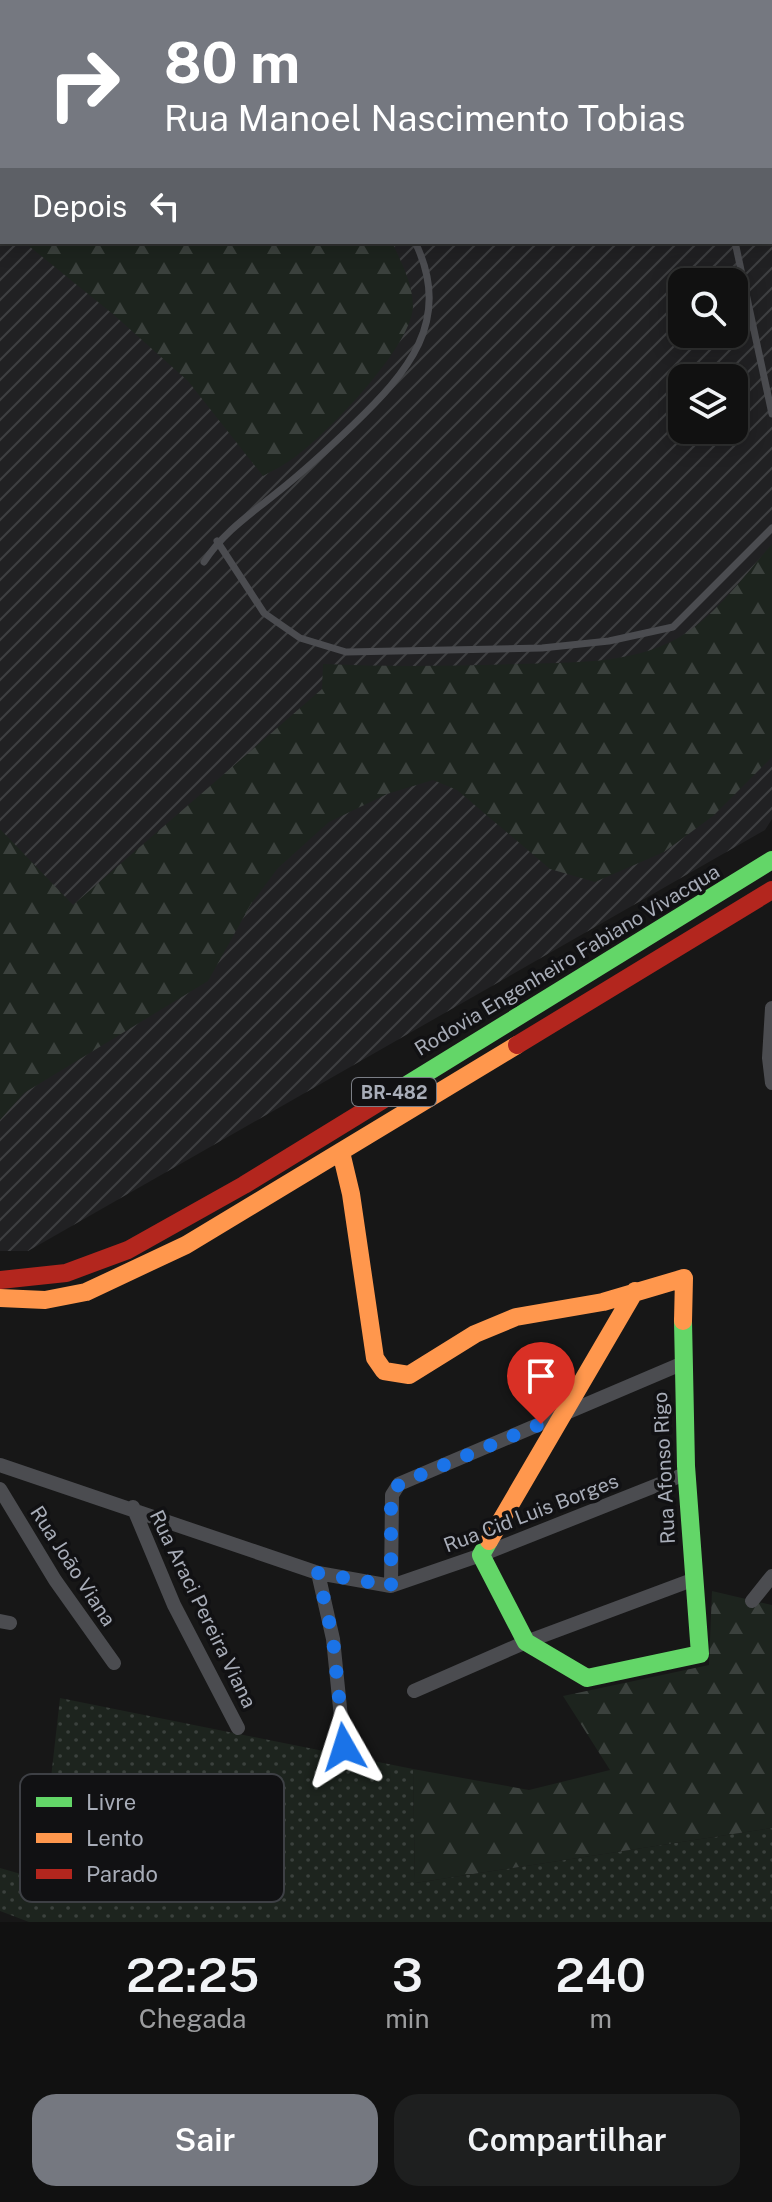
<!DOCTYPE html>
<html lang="pt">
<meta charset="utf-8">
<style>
body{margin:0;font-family:"Public Sans",sans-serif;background:#1e1f1f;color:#f1f3f6;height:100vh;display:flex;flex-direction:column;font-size:30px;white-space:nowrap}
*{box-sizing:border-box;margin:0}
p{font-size:26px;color:#9c9d9f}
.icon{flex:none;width:44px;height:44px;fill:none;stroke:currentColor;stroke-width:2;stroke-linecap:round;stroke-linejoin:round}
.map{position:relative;height:1922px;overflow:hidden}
.side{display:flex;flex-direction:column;background:#111;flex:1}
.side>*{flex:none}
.top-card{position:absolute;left:0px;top:0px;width:772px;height:244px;box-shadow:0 4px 20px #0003,0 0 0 2px #303131;background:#757880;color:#fff;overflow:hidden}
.buttons{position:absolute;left:668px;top:268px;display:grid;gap:16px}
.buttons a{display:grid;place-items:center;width:80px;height:80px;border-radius:16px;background:#111;box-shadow:0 4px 20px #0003,0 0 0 2px #303131;font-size:40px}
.pin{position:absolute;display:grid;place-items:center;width:68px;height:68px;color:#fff;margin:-82px -34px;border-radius:50% 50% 50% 0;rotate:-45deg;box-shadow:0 0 8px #0007}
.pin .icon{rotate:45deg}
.me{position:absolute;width:88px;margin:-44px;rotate:354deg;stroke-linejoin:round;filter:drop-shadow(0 0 6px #0008)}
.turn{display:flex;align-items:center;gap:28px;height:168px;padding:0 32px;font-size:36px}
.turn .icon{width:104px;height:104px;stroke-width:2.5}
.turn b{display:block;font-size:56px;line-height:68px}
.then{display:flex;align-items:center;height:76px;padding:0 32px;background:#0003;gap:16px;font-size:30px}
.eta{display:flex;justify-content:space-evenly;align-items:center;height:136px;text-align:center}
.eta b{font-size:48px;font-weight:600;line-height:56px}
.action{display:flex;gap:16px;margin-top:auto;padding:16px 32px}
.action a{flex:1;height:92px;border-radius:24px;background:#757880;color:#fff;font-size:32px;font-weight:600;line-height:92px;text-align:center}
.action a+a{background:#1e1f1f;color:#f1f3f6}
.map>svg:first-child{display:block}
</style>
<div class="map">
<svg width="772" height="1922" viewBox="0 0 772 1922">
<defs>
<pattern id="industrial-furrows" width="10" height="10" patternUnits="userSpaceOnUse" patternTransform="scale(2)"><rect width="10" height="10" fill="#212123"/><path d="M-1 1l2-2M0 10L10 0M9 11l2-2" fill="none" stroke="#3e3f41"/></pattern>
<pattern id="grass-dots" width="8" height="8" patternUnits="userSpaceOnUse" patternTransform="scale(2)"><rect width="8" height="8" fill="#1d241e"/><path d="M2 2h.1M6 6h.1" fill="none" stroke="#3b413d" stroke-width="1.8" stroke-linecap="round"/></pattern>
<pattern id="forest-firs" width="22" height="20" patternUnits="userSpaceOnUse" patternTransform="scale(2)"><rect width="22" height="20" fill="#1d241e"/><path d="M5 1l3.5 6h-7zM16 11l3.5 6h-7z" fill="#3b413d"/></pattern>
</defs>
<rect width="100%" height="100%" fill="#171717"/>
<path fill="url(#industrial-furrows)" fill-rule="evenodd" d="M 0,0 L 772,0 L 772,819 L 765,830 L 28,1251 L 0,1251 ZM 2,2 L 770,2 L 770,242 L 2,242 ZM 682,282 L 734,282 L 734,334 L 682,334 ZM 682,378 L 734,378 L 734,430 L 682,430 Z"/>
<path fill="url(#grass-dots)" d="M 60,1698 L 413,1769 L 415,1883 L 772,1828 L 772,1922 L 29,1922 L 0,1911 L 0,1868 L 35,1878 L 40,1875 Z"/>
<path fill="url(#forest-firs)" d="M 0,0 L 83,2 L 2,2 L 2,228 Z
M 24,242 L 392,242 C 401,262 413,284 413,307 C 411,347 328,433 295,457 C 286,464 274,470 263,476 L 188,381 L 114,315 Z
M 772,544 L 772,757 L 713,816 L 664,852 L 595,882 L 550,869 L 457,790 L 433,780 L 387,794 L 329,822 L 278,868 L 251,904 L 208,981 L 24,1093 L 0,1120 L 0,829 L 73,905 L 322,689 L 323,664 C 388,667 452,666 517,664 C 571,662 630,665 678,638 C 715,617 744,576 772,544 Z
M 712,1591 L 772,1605 L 772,1828 L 415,1883 L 413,1769 L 529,1790 L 610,1770 L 563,1696 L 709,1665 Z"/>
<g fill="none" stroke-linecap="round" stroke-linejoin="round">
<path stroke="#4b4c50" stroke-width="7" d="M 286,0 L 287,2
M 398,2 L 402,0
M 677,2 L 683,0
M 753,2 L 753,0
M 735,242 L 772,414
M 217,541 L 264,613 L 300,638 L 346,652 L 542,648 L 609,641 L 673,627 L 772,528
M 204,562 C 223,532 252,513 279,491 C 304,471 328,449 352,426 C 407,373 454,321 415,242"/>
<path stroke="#4b4c50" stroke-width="14" d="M 772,1008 L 769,1058 L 772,1083
M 0,1465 L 318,1573 L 391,1586 L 481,1555 L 685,1474
M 0,1489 L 55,1580 L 114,1663
M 133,1507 L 174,1605 L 238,1728
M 318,1573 L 333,1639 L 344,1747
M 391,1586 L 392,1495 L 399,1484 L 681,1364
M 752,1601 L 772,1576
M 0,1621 L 10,1623
M 414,1691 L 526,1642 L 692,1580"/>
<path stroke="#63d668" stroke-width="18" d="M 402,1088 L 772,860
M 489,1541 L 481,1555 L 526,1642 L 587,1678 L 700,1654 L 686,1466 L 683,1321"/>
<path stroke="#ff974d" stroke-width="18" d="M 341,1152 L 351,1194 L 375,1358 L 384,1371 L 409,1375 L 475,1334 L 516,1317 L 603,1302 L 684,1278 L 683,1321
M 0,1298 L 45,1300 L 86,1292 L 186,1245 L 517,1045
M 489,1541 L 635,1291"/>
<path stroke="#b3261e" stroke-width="18" d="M 517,1045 L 772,890
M 0,1280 L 66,1273 L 128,1250 L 244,1185 L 402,1088"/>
</g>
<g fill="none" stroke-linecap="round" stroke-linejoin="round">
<path stroke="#1a73e8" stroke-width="14" stroke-dasharray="0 25.2" d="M 344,1747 L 333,1639 L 318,1573 L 391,1586 L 391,1506 L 392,1495 L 399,1484 L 541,1424"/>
</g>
<g text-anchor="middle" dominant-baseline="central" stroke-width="7" stroke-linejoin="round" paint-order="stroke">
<rect fill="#111113" stroke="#7b7e86" stroke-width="2" x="352" y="1078" width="84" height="28" rx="6"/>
<g font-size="18" font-weight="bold" fill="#a8adb8">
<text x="394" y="1092">BR-482</text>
</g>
<g font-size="20" fill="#a8adb8" stroke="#111113">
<text transform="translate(567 960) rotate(-31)">Rodovia Engenheiro Fabiano Vivacqua</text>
<text transform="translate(664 1468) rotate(-93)">Rua Afonso Rigo</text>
<text transform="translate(531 1513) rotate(-21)">Rua Cid Luis Borges</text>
<text transform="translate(73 1566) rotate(57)">Rua João Viana</text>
<text transform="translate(203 1609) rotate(64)">Rua Araci Pereira Viana</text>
</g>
</g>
<rect x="20" y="1774" width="264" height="128" rx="12" fill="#111113" stroke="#3e4045" stroke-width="2"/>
<rect x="36" y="1797" width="36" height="10" fill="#63d668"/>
<rect x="36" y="1833" width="36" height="10" fill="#ff974d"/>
<rect x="36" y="1869" width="36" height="10" fill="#b3261e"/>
<g font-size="22" fill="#a8adb8">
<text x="86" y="1810">Livre</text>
<text x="86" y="1846">Lento</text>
<text x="86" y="1882">Parado</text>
</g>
</svg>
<div class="buttons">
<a><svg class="icon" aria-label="search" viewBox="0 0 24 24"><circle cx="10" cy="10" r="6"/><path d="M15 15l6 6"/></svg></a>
<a><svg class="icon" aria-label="layers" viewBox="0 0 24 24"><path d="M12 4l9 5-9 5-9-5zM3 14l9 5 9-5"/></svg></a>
</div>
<div class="pin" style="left:541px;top:1424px;background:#d93025"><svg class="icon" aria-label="arrive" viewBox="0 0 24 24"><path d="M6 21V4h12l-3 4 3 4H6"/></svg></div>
<svg class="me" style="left:344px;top:1747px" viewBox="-20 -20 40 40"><path d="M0-17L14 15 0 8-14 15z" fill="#1a73e8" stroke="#fff" stroke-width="4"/></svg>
<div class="top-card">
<div class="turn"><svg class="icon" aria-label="right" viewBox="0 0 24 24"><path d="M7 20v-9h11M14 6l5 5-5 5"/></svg><div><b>80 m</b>Rua Manoel Nascimento Tobias</div></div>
<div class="then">Depois<svg class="icon" aria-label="left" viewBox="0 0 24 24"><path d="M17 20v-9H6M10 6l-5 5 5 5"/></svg></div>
</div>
</div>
<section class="side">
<div class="eta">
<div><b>22:25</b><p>Chegada</p></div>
<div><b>3</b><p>min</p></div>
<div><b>240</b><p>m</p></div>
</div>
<div class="action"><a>Sair</a><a>Compartilhar</a></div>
</section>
